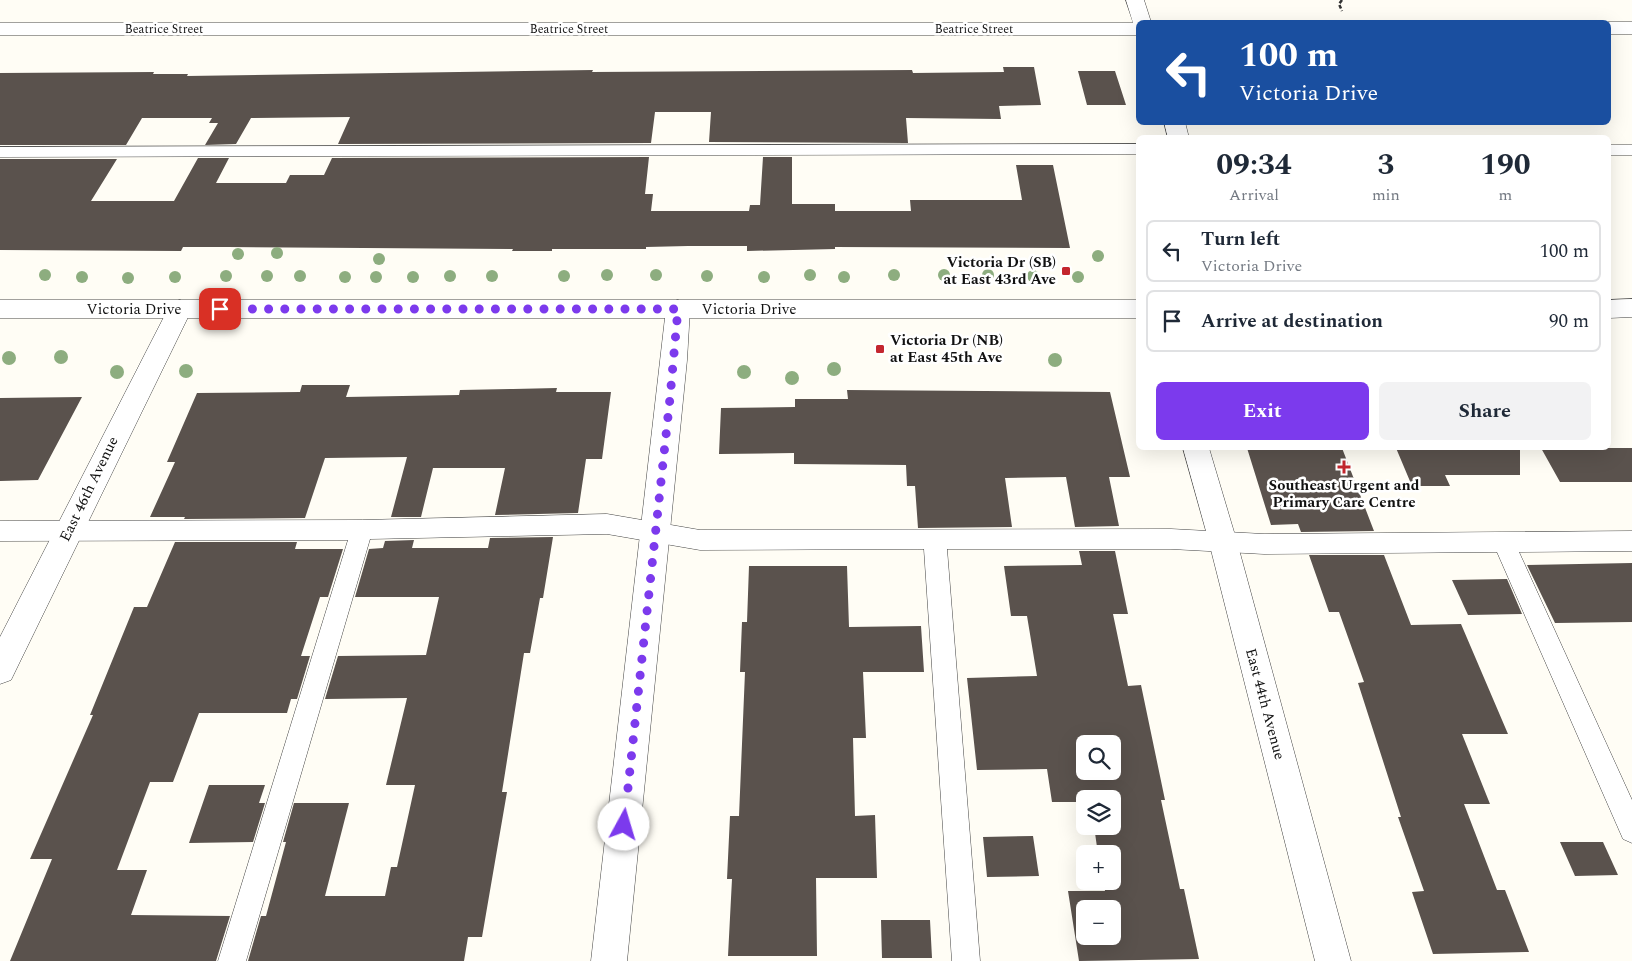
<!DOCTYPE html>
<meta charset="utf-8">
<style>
body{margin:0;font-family:Spectral,serif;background:#f2f2f3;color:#1f2937;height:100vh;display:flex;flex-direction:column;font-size:19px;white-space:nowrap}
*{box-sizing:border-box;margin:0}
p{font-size:16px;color:#747a83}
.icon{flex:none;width:28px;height:28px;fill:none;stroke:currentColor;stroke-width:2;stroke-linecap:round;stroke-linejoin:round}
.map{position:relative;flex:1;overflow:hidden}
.sheet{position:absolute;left:1136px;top:135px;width:475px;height:315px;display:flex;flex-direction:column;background:#fff;border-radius:8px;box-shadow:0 5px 20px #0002}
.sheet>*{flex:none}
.top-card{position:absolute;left:1136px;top:20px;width:475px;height:105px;border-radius:8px;box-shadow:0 5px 20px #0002;background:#1a4fa0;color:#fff;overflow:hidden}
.fabs{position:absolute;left:1076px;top:735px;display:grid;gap:10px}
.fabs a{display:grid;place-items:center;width:45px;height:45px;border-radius:8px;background:#fff;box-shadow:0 5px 20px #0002;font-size:25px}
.pin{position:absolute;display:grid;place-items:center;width:42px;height:42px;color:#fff;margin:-21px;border-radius:10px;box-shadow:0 2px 8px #0006}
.me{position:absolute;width:55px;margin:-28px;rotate:6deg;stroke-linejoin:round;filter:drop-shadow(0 0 4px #0008)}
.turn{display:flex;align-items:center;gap:18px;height:105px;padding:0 20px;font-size:22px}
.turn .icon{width:65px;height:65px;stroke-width:2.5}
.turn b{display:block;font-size:35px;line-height:42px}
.eta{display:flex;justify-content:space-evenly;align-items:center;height:85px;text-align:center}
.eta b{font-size:30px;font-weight:700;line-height:35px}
.primary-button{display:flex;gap:10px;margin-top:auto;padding:10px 20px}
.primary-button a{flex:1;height:58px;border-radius:8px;background:#7c3aed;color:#fff;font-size:20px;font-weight:700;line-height:58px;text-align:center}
.primary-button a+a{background:#f2f2f3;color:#1f2937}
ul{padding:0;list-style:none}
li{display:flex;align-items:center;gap:15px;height:62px;margin:0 10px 8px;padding:0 10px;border:2px solid #e0e1e3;border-radius:8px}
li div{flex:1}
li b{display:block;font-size:19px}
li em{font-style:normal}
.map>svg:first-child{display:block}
</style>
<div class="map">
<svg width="1632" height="961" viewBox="0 0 1632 961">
<rect width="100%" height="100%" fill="#fffdf5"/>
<path fill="#5a524d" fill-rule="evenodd" d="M 1003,67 L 1034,67 L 1041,105 L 999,106 L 1001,119 L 906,118 L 908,143 L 709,142 L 711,112 L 655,112 L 651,143 L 338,144 L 350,117 L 251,118 L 236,144 L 205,145 L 218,123 L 209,123 L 212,118 L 142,118 L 126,145 L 0,145 L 0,73 L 154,72 L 153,74 L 188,74 L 187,76 L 593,70 L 592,72 L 912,70 L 913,73 L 1004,72 Z
M 1078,71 L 1115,71 L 1126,105 L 1087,105 Z
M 649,157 L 645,194 L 653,194 L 651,211 L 749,211 L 750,205 L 760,205 L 763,157 L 792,157 L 792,204 L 835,204 L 835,211 L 911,211 L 910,200 L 1022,200 L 1016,165 L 1053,165 L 1070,248 L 835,247 L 835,249 L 747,251 L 747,246 L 688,246 L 646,247 L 646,249 L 552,249 L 552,251 L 512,251 L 513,249 L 228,247 L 183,247 L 181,251 L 0,250 L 0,159 L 117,159 L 91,201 L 174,201 L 198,158 L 229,158 L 216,183 L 286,183 L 290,175 L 324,175 L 332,158 Z
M 302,385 L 350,385 L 346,397 L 459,395 L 460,390 L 513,389 L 557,388 L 556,392 L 611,392 L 602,459 L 586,459 L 578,513 L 495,515 L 505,468 L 433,468 L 421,517 L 391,517 L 407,457 L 325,458 L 305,518 L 184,519 L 185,517 L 150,517 L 175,462 L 167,462 L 197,393 L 300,392 Z
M 847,390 L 1110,392 L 1130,477 L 1109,477 L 1119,526 L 1075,527 L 1066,477 L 1005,478 L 1012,527 L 918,528 L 915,486 L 907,486 L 906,465 L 794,464 L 794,453 L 719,454 L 721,408 L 795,407 L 795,399 L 848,399 Z
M 82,397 L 38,480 L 0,481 L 0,398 Z
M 1247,448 L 1342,448 L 1374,531 L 1301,532 L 1298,524 L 1271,525 Z
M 1396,448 L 1520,448 L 1520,475 L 1445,475 L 1450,486 L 1412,486 Z
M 1541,448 L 1632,448 L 1632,482 L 1560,482 Z
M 553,537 L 543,598 L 540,598 L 530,653 L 524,653 L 502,792 L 507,792 L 482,937 L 468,937 L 464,961 L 248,961 L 261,916 L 266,916 L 286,842 L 283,842 L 294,803 L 349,803 L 325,896 L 385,896 L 391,867 L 397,867 L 415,785 L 386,785 L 407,698 L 325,699 L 338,656 L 426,655 L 439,597 L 355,597 L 369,549 L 383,548 L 385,541 L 414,540 L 412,548 L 488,548 L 490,538 Z
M 175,542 L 297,542 L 295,549 L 343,549 L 328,597 L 320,597 L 301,656 L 310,656 L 297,699 L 291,699 L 287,713 L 199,713 L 173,782 L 150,782 L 117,870 L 147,870 L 131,915 L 230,916 L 216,961 L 10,961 L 52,859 L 30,859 L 93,715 L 90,715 L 134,607 L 147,607 Z
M 1079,551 L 1115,551 L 1128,614 L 1113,614 L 1128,686 L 1141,685 L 1165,800 L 1161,800 L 1180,889 L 1184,889 L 1199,959 L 1079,961 L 1068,891 L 1105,891 L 1103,881 L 1112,881 L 1112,854 L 1098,854 L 1094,826 L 1112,826 L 1112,799 L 1085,799 L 1085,802 L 1052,802 L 1047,769 L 977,770 L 967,678 L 1037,676 L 1027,616 L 1011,616 L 1004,566 L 1082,565 ZM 1085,744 L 1112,744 L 1112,771 L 1085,771 ZM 1085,909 L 1112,909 L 1112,936 L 1085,936 Z
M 1309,555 L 1384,555 L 1411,625 L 1461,624 L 1508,734 L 1462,734 L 1490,804 L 1464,804 L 1497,890 L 1505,890 L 1529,952 L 1433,954 L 1412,892 L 1424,891 L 1398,817 L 1401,817 L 1358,683 L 1364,682 L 1339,612 L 1329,612 Z
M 1632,563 L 1632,622 L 1555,623 L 1527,565 Z
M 749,566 L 847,566 L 849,627 L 921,626 L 924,672 L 863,672 L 866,738 L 853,738 L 855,816 L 875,815 L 877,878 L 816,878 L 817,956 L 728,956 L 732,879 L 727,879 L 730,816 L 739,816 L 745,672 L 740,672 L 742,622 L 747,622 Z
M 1507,579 L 1522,614 L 1468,615 L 1452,580 Z
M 209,785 L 265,785 L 259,803 L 265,803 L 253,842 L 189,843 Z
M 1033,836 L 1039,876 L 987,877 L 983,837 Z
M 1560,842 L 1603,842 L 1618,875 L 1575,876 Z
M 881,920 L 930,920 L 932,958 L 882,958 Z"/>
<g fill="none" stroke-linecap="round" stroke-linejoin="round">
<defs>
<path id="service" d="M 1139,144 L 1139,154 L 0,157 L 0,147 Z
M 1609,145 L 1632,145 L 1632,155 L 1609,155 Z
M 607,514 L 700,530 L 1171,529 L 1264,534 L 1632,531 L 1632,551 L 1519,552 L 1632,800 L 1632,843 L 1623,839 L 1497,552 L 1264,554 L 1171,549 L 947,549 L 980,961 L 952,961 L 924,549 L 700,550 L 607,534 L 370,539 L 246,961 L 218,961 L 348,540 L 0,541 L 0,521 L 362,520 Z"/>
<path id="minor" d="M 1126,0 L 1144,0 L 1151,22 L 1139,22 L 1139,35 L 0,35 L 0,23 L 1133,23 Z
M 1608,22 L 1632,22 L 1632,34 L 1609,34 Z
M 1164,122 L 1185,122 L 1189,138 L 1168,138 Z
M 180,300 L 189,303 L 192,309 L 11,680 L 0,684 L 0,637 L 168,309 L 171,303 Z
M 678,300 L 687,303 L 690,309 L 687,360 L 627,961 L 591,961 L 666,309 L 669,303 Z
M 1183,448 L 1209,448 L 1237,542 L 1351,961 L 1315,961 L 1209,542 Z"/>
<path id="tertiary" d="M 1632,299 L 1632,317 L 1609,318 L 1609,300 Z
M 0,300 L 1139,300 L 1139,318 L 0,318 Z"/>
</defs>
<use href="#service" stroke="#444" stroke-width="1"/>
<use href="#minor" stroke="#444" stroke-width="1"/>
<use href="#tertiary" stroke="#444" stroke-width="1"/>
<path stroke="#333" stroke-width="2.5" stroke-dasharray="4 2" stroke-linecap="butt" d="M 1342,0 L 1339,4 L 1342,11"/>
<use href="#service" fill="#fff" fill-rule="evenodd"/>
<use href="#minor" fill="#fff" fill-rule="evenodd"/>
<use href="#tertiary" fill="#fff" fill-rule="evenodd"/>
</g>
<g fill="#8dad7f">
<circle cx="277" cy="253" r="6"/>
<circle cx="238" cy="254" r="6"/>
<circle cx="1098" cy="256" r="6"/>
<circle cx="379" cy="259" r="6"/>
<circle cx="45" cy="275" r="6"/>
<circle cx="607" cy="275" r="6"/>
<circle cx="656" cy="275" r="6"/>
<circle cx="810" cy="275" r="6"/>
<circle cx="894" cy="275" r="6"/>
<circle cx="944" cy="275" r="6"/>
<circle cx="988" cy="275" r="6"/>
<circle cx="226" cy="276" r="6"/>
<circle cx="267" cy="276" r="6"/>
<circle cx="300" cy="276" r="6"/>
<circle cx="450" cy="276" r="6"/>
<circle cx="492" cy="276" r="6"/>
<circle cx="564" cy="276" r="6"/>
<circle cx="707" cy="276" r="6"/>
<circle cx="1033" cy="276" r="6"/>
<circle cx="82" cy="277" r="6"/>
<circle cx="175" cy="277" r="6"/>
<circle cx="345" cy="277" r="6"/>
<circle cx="376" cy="277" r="6"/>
<circle cx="413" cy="277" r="6"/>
<circle cx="764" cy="277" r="6"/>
<circle cx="844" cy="277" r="6"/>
<circle cx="1078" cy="277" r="6"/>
<circle cx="128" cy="278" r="6"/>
<circle cx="61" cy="357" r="7"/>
<circle cx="9" cy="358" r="7"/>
<circle cx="1055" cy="360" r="7"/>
<circle cx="834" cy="369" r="7"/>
<circle cx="186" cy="371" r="7"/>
<circle cx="117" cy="372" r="7"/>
<circle cx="744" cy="372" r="7"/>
<circle cx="792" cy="378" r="7"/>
</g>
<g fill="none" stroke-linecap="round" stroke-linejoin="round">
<path stroke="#7c3aed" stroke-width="9" stroke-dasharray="0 16.2" d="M 220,309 L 678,309 L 670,398 L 624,825"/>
</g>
<g fill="#c4262e" stroke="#fff" stroke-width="2">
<rect x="1061" y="266" width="10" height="10" rx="2.5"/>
<rect x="875" y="344" width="10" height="10" rx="2.5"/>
<path d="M1341.5 459.5h5v5h5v5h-5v5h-5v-5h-5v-5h5z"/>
</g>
<g text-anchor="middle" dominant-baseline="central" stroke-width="5" stroke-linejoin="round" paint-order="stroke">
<g font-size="12" fill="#111" stroke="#fff">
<text x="164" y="29">Beatrice Street</text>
<text x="569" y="29">Beatrice Street</text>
<text x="974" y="29">Beatrice Street</text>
</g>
<g font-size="15" font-weight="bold" fill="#111" stroke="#fff" text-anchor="end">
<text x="1056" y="262">Victoria Dr (SB)<tspan x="1056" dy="17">at East 43rd Ave</tspan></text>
<text x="890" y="340" text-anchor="start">Victoria Dr (NB)<tspan x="890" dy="17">at East 45th Ave</tspan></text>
<text x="1344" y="485" text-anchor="middle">Southeast Urgent and<tspan x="1344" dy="17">Primary Care Centre</tspan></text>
</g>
<g font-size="15" fill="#111" stroke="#fff">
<text x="134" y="309">Victoria Drive</text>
<text x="749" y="309">Victoria Drive</text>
<text transform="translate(89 489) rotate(-64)">East 46th Avenue</text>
<text transform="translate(1265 704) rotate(75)">East 44th Avenue</text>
</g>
</g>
</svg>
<div class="fabs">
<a><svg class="icon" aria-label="search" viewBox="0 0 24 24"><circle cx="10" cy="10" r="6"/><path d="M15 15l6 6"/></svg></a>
<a><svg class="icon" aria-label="layers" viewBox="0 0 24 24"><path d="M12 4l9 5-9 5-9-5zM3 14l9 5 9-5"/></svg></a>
<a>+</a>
<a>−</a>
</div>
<div class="pin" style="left:220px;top:309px;background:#d93025"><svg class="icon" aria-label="arrive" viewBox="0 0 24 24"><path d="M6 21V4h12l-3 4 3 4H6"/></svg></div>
<svg class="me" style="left:624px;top:825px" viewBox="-20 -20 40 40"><circle r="19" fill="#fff"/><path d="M0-13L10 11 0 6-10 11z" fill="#7c3aed"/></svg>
<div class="top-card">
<div class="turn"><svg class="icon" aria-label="left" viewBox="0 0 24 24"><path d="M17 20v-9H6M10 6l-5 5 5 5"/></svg><div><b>100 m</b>Victoria Drive</div></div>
</div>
<section class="sheet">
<div class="eta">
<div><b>09:34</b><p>Arrival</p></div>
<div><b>3</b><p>min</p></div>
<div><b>190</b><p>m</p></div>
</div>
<ul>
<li><svg class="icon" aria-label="left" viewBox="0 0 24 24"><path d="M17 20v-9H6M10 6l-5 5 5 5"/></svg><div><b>Turn left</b><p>Victoria Drive</p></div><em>100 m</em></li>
<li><svg class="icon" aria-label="arrive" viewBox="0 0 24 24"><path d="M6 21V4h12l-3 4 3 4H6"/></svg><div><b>Arrive at destination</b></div><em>90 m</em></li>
</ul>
<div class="primary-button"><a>Exit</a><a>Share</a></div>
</section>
</div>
